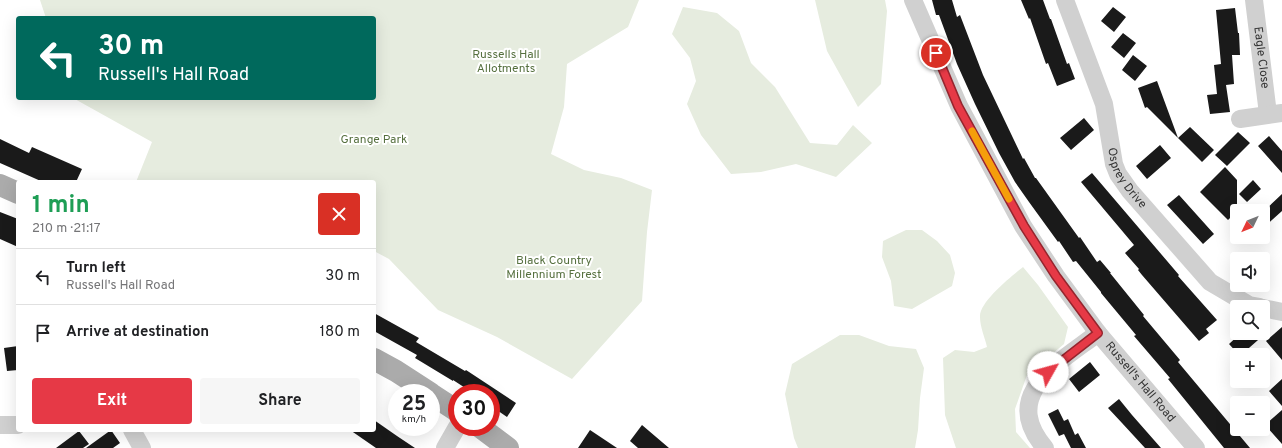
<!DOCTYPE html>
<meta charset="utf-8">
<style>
body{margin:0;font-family:Overpass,sans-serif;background:#f6f6f6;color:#202124;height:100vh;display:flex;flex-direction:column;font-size:15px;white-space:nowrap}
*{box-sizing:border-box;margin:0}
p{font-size:13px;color:#757577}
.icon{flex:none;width:22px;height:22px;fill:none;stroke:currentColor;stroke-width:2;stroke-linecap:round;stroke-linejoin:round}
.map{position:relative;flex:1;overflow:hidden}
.sheet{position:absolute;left:16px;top:180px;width:360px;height:252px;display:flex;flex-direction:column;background:#fff;border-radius:4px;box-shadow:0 4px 16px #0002}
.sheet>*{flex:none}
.top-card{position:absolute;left:16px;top:16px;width:360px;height:84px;border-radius:4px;box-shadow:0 4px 16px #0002;background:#00695c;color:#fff;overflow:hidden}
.needle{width:26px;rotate:227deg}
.controls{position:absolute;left:1230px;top:204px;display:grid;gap:8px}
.controls a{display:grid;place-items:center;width:40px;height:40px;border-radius:4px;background:#fff;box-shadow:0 4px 16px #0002;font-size:20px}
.speed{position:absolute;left:388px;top:384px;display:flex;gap:8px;font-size:20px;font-weight:700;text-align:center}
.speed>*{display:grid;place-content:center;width:52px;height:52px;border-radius:50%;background:#fff;box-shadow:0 4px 16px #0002;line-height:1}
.speed small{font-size:10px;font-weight:400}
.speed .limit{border:6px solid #d22;background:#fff;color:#111}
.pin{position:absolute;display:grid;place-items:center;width:34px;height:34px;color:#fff;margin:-17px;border:2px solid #fff;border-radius:50%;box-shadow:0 1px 4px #0007}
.me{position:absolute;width:44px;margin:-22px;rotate:52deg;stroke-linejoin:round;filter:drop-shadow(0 0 3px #0008)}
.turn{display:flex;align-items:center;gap:14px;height:84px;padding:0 16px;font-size:18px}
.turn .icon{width:52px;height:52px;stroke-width:2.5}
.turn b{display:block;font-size:28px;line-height:34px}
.round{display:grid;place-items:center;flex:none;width:42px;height:42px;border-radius:4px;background:#f6f6f6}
.summary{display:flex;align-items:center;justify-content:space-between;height:68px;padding:0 16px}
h1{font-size:24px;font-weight:700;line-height:30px;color:#1e9e55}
.primary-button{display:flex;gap:8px;margin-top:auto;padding:8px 16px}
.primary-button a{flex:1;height:46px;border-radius:4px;background:#e63946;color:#fff;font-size:16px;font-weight:700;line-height:46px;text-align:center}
.primary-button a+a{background:#f6f6f6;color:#202124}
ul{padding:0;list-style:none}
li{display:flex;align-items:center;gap:12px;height:56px;padding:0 16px;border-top:1px solid #e0e0e0}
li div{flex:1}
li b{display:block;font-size:15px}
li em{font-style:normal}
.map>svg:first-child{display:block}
</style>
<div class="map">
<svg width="1282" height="448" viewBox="0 0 1282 448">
<rect width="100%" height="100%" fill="#fff"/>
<path fill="#e6ecdf" d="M 40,0 L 639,0 L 628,27 L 567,64 L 564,107 L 551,154 L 584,170 L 621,178 L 652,190 L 647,232 L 642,301 L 572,379 L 497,337 L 438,310 L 389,259 L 374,251 L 374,182 L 136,182 L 152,142 L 73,98 L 374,98 L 374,18 L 46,18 Z
M 815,0 L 885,0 L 887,11 L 881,84 L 858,107 L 827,51 Z
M 683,7 L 717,13 L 739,31 L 751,63 L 775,87 L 810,143 L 837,145 L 853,125 L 872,143 L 836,177 L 796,164 L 761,172 L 731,174 L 701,135 L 687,104 L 696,81 L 690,58 L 672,34 Z
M 906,230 L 922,230 L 937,241 L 950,255 L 955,273 L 952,286 L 912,309 L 894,306 L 891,281 L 882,257 L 883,241 Z
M 1023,267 L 1038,285 L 1068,327 L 1064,344 L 1027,375 L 1015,409 L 1016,432 L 1030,448 L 956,448 L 945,415 L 943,358 L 955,350 L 974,352 L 987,347 C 985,338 980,327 980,317 C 979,302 1012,276 1023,267 Z
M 840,335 L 859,335 L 889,346 L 916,349 L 924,368 L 920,398 L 918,430 L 915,448 L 798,448 L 794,438 L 785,394 L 792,364 Z"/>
<path fill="#1a1a1a" d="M 932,0 L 952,0 L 957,17 L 960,15 L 983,75 L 1023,159 L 1024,158 L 1035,178 L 1036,178 L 1079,238 L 1080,237 L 1097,262 L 1100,260 L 1111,273 L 1110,273 L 1144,315 L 1143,316 L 1180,360 L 1178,362 L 1250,448 L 1224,448 L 1168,379 L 1170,378 L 1134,336 L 1136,335 L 1101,293 L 1101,292 L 1076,261 L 1073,262 L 1059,241 L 1058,242 L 1029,202 L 1015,182 L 999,153 L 975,104 L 957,64 L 939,15 L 936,15 Z
M 1021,0 L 1043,0 L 1050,19 L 1051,19 L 1067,64 L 1069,63 L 1075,79 L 1057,86 L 1048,63 L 1046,64 L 1030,18 L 1029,19 Z
M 1113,7 L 1126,17 L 1114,32 L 1101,21 Z
M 1235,8 L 1238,33 L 1239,33 L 1240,55 L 1232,55 L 1234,84 L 1226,85 L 1230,112 L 1210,114 L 1207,95 L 1217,94 L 1214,65 L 1221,64 L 1216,10 Z
M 1123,33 L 1136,43 L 1124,58 L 1111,47 Z
M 1133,55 L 1147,66 L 1135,81 L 1122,70 Z
M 1157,81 L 1178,138 L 1190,127 L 1214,150 L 1202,162 L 1147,107 L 1145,108 L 1138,88 Z
M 1084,118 L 1094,130 L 1071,150 L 1060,138 Z
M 1238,132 L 1250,143 L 1227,166 L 1215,155 Z
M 1269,136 L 1282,151 L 1282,173 L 1258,146 Z
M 0,139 L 29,153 L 32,147 L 82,169 L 76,182 L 43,182 L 0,163 Z
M 1160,145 L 1171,158 L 1147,179 L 1136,166 Z
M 1225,167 L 1237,180 L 1237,211 L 1228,220 L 1200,192 Z
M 1092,173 L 1179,275 L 1178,276 L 1217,320 L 1206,329 L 1209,333 L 1199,341 L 1142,275 L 1138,270 L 1139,269 L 1125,253 L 1134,245 L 1081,182 Z
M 1253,180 L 1261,189 L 1247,202 L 1239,194 Z
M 1282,194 L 1282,211 L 1263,228 L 1263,212 Z
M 1179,195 L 1214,234 L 1203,244 L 1167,205 Z
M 0,212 L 18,219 L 18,247 L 0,239 Z
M 374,313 L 419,338 L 416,342 L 465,371 L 466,370 L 516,403 L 507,417 L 491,406 L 491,393 L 473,393 L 453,380 L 453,381 L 415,358 L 417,355 L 374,331 Z
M 1282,327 L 1282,360 L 1266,341 Z
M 1241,333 L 1266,333 L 1241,355 L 1239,355 L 1229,344 Z
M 18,346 L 18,370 L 7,371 L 4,348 Z
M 1090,362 L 1100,375 L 1079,392 L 1069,379 Z
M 1282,379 L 1282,406 L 1269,391 Z
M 1119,399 L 1132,415 L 1161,448 L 1145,448 L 1122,423 L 1108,408 Z
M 1058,409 L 1064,421 L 1068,419 L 1075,435 L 1078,433 L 1086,448 L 1071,448 L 1064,434 L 1059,436 L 1048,414 Z
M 1282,410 L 1282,444 L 1265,425 Z
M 374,420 L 397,436 L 415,448 L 376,448 L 350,430 L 374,430 Z
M 642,425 L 669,448 L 638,448 L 630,441 Z
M 111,430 L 120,443 L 113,448 L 86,448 Z
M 590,430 L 617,448 L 578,448 Z
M 79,431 L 89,444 L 83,448 L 56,448 Z"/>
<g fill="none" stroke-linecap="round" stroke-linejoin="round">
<g stroke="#d0d0d0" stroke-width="18">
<path id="s1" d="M 913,0 L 959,106 L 1023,226 L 1056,276 L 1098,333 L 1196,448"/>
<path id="s2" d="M 1065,0 L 1104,104 L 1114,164 L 1118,174 L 1130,191 L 1210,282 L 1249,305 L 1260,307"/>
<path id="s3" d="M 1254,0 L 1268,114"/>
<path d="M 1240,119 L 1282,113"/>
<path d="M 1263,308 L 1282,312"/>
<path d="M 0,425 L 18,425"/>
<path d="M 132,430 L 142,448"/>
<path d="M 445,448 L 457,427"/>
<path d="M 1045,448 C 999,394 1059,363 1098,333"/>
</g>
<path stroke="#ababab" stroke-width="22" d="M 0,185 L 18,193
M 374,359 L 396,371 L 430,393
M 431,394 L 457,411
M 480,427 L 508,448"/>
</g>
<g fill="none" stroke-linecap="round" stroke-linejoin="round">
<defs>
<path id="route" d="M 936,53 L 958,106 L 1024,226 L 1056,276 L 1098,333 L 1048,372"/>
</defs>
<use href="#route" stroke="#96252e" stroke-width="10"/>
<use href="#route" stroke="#e63946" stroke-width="7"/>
<path stroke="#f59e0b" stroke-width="7" d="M 972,131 L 1009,199"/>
</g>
<g text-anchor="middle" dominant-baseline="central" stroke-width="4" stroke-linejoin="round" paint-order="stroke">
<g font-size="12" fill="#56703f" stroke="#fff">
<text x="506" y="55">Russells Hall<tspan x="506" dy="14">Allotments</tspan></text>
<text x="374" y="140">Grange Park</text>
<text x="554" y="261">Black Country<tspan x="554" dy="14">Millennium Forest</tspan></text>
</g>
<g font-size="12" fill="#333" stroke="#fff">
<text stroke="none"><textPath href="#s3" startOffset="58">Eagle Close</textPath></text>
<text stroke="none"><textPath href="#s2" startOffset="190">Osprey Drive</textPath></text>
<text stroke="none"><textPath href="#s1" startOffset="447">Russell's Hall Road</textPath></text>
</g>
</g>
</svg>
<div class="controls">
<a><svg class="needle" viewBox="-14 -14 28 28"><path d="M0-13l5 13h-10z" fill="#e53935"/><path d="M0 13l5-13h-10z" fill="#757577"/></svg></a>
<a><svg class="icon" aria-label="sound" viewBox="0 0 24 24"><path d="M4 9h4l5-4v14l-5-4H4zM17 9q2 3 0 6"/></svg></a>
<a><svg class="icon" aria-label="search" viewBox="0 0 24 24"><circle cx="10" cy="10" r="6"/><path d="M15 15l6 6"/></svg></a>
<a>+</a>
<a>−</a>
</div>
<div class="speed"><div>25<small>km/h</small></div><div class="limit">30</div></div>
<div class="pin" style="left:936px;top:53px;background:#d93025"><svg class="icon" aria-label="arrive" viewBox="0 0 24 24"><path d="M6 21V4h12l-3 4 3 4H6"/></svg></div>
<svg class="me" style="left:1048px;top:372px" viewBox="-20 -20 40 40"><circle r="19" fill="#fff"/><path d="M0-13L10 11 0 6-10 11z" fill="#e63946"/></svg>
<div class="top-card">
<div class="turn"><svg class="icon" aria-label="left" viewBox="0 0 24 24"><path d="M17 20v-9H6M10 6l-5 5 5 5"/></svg><div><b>30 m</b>Russell's Hall Road</div></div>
</div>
<section class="sheet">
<div class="summary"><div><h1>1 min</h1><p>210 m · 21:17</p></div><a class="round" style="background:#d93025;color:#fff"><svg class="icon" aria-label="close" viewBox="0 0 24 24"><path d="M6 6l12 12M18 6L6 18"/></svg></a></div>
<ul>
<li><svg class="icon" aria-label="left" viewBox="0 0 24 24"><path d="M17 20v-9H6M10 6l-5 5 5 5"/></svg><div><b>Turn left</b><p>Russell's Hall Road</p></div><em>30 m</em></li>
<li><svg class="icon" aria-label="arrive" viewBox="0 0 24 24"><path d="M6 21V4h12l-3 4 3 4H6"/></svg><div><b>Arrive at destination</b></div><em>180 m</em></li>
</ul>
<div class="primary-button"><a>Exit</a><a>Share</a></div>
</section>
</div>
